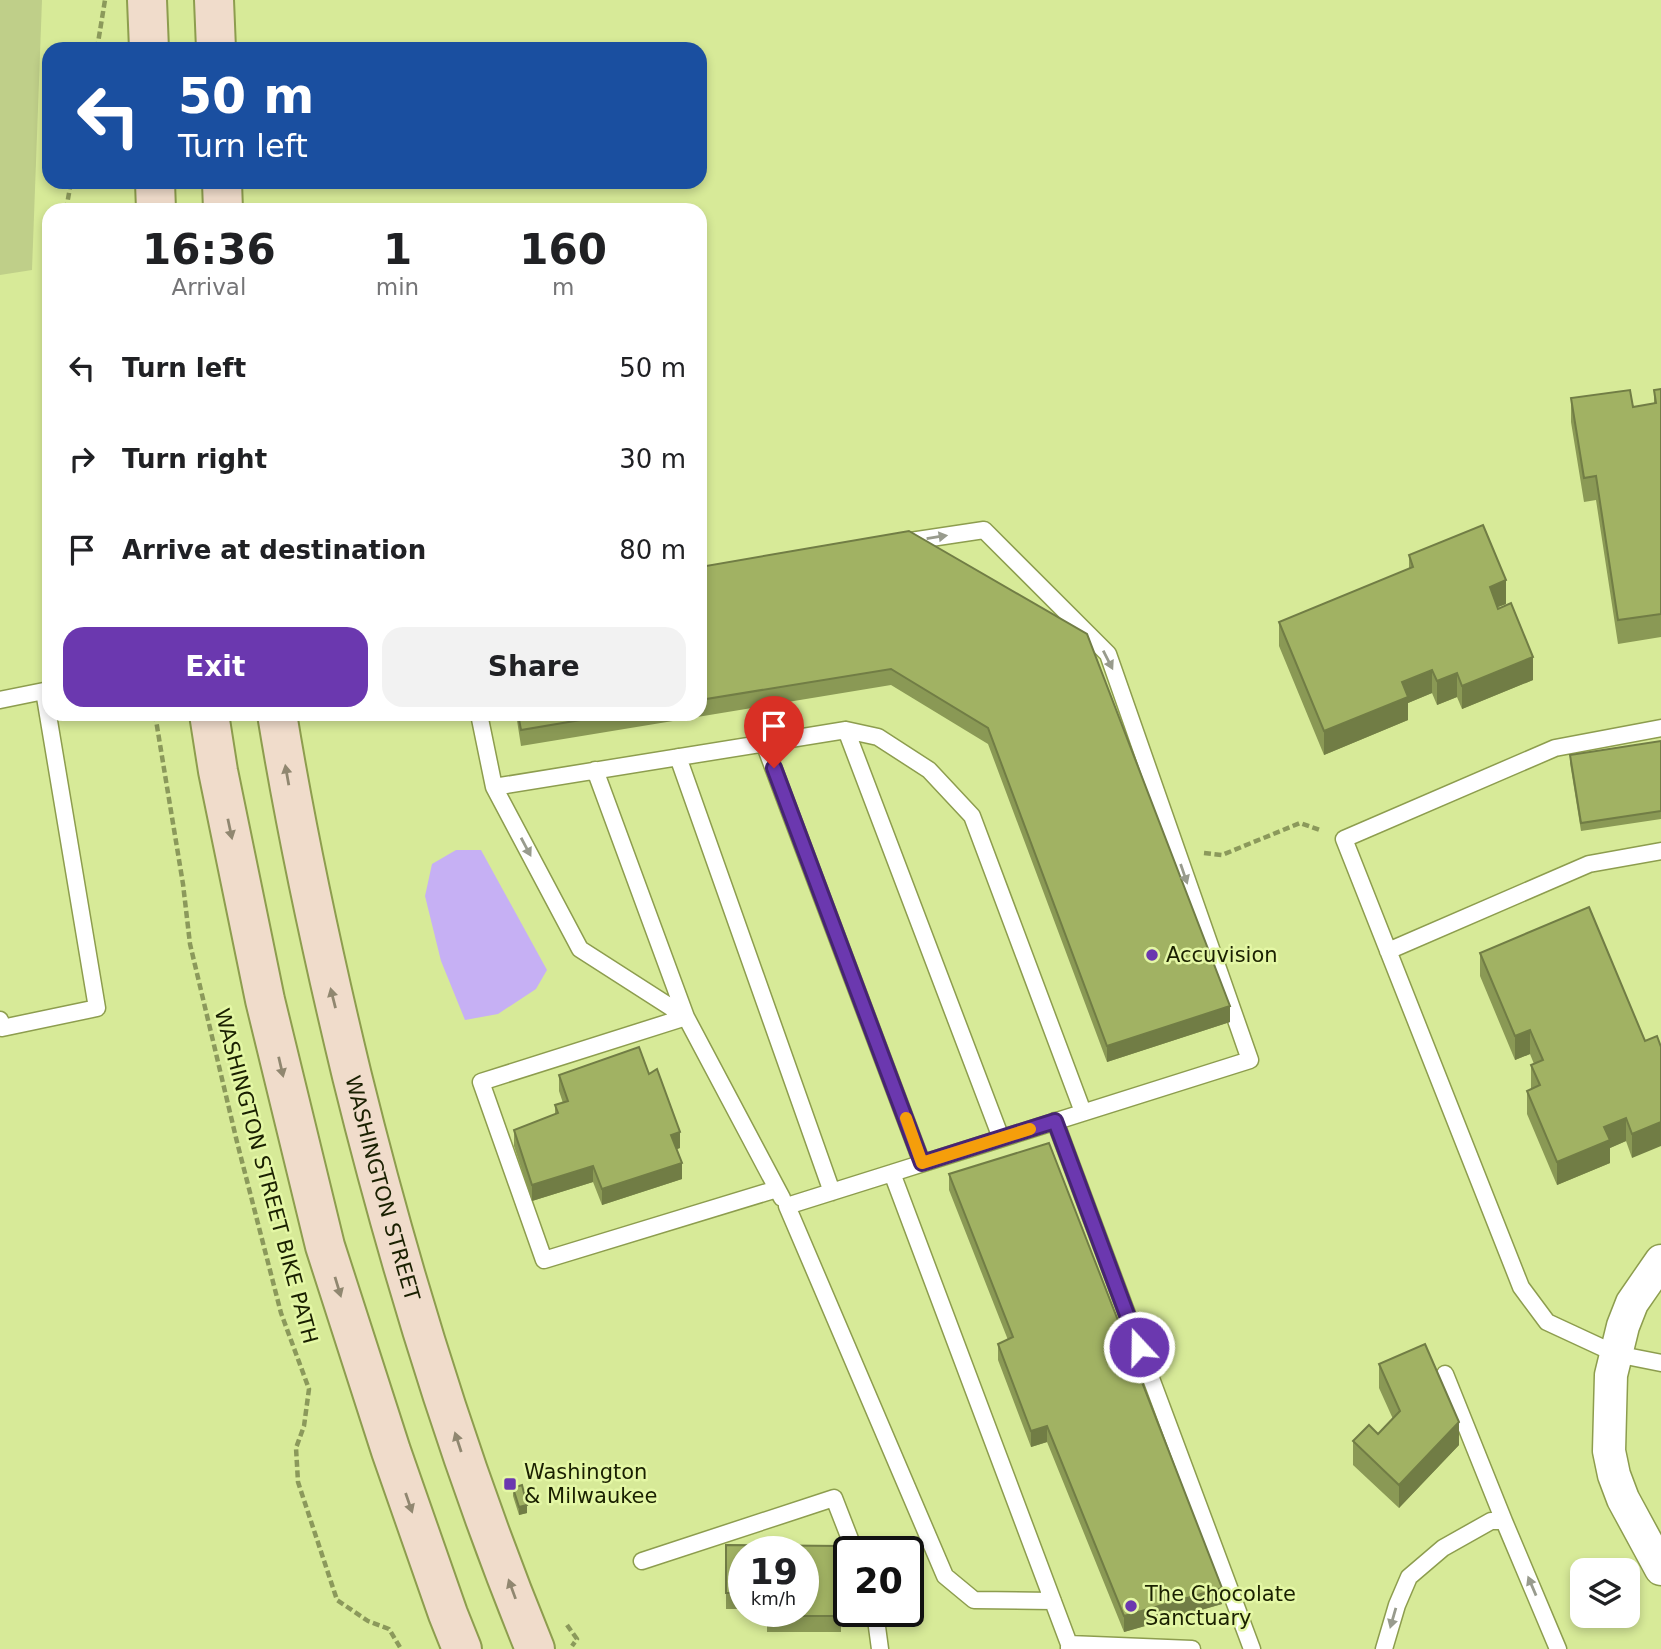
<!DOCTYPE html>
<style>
body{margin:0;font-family:"DejaVu Sans",sans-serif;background:#f2f2f2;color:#202124;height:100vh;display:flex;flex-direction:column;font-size:26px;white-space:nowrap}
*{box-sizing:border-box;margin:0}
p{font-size:23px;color:#757577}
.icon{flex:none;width:38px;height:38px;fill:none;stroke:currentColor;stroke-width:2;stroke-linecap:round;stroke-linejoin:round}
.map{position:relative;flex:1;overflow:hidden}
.panel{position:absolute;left:42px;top:203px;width:665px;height:518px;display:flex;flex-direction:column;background:#fff;border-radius:21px;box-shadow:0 4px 10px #0003}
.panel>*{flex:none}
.top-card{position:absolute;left:42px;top:42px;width:665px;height:147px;border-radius:21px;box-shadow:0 4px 10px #0003;background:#1a4fa0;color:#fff;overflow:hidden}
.tools{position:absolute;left:1570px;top:1558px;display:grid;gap:14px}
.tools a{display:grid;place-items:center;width:70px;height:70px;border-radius:14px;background:#fff;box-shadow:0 4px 10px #0003;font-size:35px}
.speed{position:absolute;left:728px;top:1536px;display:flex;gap:14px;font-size:35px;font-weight:700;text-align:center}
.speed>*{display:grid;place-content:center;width:91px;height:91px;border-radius:50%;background:#fff;box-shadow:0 4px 10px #0003;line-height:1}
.speed small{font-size:18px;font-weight:400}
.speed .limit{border:4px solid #111;border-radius:10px;background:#fff;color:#111}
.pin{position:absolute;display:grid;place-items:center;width:60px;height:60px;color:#fff;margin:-72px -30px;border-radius:50% 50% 50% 0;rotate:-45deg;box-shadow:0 0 7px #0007}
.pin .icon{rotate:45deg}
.me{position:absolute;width:77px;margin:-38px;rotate:339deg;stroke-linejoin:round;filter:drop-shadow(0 0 5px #0008)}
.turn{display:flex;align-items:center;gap:24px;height:147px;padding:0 21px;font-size:32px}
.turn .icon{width:91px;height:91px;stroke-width:2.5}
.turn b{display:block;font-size:49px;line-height:60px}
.eta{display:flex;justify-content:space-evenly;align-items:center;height:119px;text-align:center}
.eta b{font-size:42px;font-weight:700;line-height:49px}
.cta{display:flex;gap:14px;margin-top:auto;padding:14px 21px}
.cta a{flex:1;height:80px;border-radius:21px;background:#6b38af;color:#fff;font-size:28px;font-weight:700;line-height:80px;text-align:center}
.cta a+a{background:#f2f2f2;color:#202124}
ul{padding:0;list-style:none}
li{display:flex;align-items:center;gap:21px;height:91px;padding:0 21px}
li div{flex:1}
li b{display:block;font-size:26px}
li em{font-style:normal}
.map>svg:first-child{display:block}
</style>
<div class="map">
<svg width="1661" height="1649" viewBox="0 0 1661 1649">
<rect width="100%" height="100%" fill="#d7ea98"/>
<path fill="#bfcf89" d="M 0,0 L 42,0 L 32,270 L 0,275 Z"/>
<path fill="#c6b0f4" d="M 456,850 L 481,850 L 547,970 L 536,989 L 498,1014 L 465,1020 L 441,961 L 425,896 L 432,864 Z"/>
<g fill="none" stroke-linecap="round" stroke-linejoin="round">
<defs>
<path id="lane" d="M 0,700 L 44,691 L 49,692
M 479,714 L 494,787 L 580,949 L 686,1017
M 1661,728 L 1555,748 L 1344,839 L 1521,1287 L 1547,1322 L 1616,1354 L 1661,1363
M 846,730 L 1001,1138
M 764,743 L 922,1163
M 678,757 L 832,1192
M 595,770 L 686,1017 L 782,1198
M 494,787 L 846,730 L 878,737 L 929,770 L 972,816 L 1083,1112
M 1388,951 L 1589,864 L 1661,851
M 686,1017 L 481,1082 L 544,1260 L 777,1189
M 0,1020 L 2,1028 L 97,1008 L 44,691
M 1055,1121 L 1252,1649
M 892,1173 L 1250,1060 L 1108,654 L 984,530 L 904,542
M 1445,1374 L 1504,1521
M 642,1561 L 834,1498 L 855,1552
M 1053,1601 L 974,1600 L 945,1576 L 787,1206 L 892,1173 L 1069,1644 L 1069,1649
M 875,1612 L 880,1649
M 1069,1644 L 1192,1649
M 1384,1649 L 1397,1605 L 1409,1577 L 1443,1548 L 1491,1521 L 1504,1521 L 1558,1649"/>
<path id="street" d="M 1661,1261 L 1632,1303 L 1623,1326 L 1611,1375 L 1609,1451 L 1614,1475 L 1623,1499 L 1661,1569"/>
<g id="secondary">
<path d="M 147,0 L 149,49"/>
<path d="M 214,0 L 216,49"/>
<path d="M 155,182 L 156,210"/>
<path d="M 222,182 L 223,210"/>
<path d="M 209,714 L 218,771 L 265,1000 L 325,1246 L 391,1451 L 448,1614 L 462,1649"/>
<path id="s1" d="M 277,714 C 297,836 323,956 352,1076 C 400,1270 459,1463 535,1649"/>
</g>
</defs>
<use href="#lane" stroke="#8d9d4e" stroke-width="19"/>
<use href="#street" stroke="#8d9d4e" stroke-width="35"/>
<use href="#secondary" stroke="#8d9d4e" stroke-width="42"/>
<path stroke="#8b995b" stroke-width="4.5" stroke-dasharray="7 3.5" stroke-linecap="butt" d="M 97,49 L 105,0
M 66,210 L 71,182
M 155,714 L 183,884 L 190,944 L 237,1142 L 281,1313 L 309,1389 L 304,1426 L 296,1448 L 298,1482 L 337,1600 L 368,1621 L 389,1629 L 401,1649
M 1204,853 L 1222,855 L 1300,823 L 1320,830
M 567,1625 L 577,1639 L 572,1646"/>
<use href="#lane" stroke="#fff" stroke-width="16"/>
<use href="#street" stroke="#fff" stroke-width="32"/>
<use href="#secondary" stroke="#f0dccb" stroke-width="38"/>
</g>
<path fill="#8a9955" d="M 1661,389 L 1661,637 L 1618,644 L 1596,500 L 1584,502 L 1571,422 L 1571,398 L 1633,407 L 1654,403 L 1654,390 Z
M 909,531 L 1230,1022 L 1107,1062 L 988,744 L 891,685 L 521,746 L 516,714 L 700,714 L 700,567 Z
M 1409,555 L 1506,604 L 1498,607 L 1533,680 L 1462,709 L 1457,697 L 1437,705 L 1432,693 L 1408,703 L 1408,720 L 1324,755 L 1279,646 L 1279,622 L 1409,569 Z
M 1661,741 L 1661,819 L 1581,831 L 1570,763 L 1570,755 Z
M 1480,953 L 1645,1041 L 1632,1158 L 1626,1141 L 1610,1148 L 1610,1163 L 1557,1185 L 1527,1114 L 1527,1091 L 1531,1089 L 1531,1065 L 1534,1064 L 1530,1054 L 1515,1060 L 1480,976 Z
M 559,1075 L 680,1148 L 677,1149 L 682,1179 L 602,1205 L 593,1182 L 532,1201 L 514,1146 L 514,1130 L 555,1114 L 555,1105 L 563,1103 L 559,1091 Z
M 949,1174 L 1222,1604 L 1124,1632 L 1047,1442 L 1031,1447 L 998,1360 L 998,1344 L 1008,1340 L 949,1190 Z
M 1379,1364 L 1459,1445 L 1399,1508 L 1353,1465 L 1353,1441 L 1378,1434 L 1393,1419 L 1379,1388 Z
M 513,1488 L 527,1513 L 519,1515 L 513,1496 Z
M 726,1545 L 841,1546 L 841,1632 L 767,1632 L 767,1612 L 803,1612 L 744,1552 L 744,1609 L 726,1609 Z"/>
<path fill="#717d45" d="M 1506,580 L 1506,604 L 1490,610 L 1490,587 Z
M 1533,657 L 1533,680 L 1462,709 L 1462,686 Z
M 1432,670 L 1432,693 L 1408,703 L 1408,720 L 1324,755 L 1324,731 L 1402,682 Z
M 1457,673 L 1457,697 L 1437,705 L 1437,681 Z
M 1230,1006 L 1230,1022 L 1107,1062 L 1107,1046 Z
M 1530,1030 L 1530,1054 L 1515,1060 L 1515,1036 Z
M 1626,1118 L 1626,1141 L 1610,1148 L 1610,1163 L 1557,1185 L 1557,1162 L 1604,1127 Z
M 1661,1122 L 1661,1146 L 1632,1158 L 1632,1134 Z
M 680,1132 L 680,1148 L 671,1151 L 671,1135 Z
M 682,1163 L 682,1179 L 602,1205 L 602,1189 Z
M 593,1166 L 593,1182 L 532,1201 L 532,1185 Z
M 1459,1422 L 1459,1445 L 1399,1508 L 1399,1485 Z
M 1047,1426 L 1047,1442 L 1031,1447 L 1031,1431 Z
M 527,1505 L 527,1513 L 519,1515 L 519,1507 Z
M 1222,1588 L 1222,1604 L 1124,1632 L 1124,1616 Z"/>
<path fill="#a1b263" stroke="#717d45" stroke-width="2" d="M 1661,389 L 1661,614 L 1618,620 L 1596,476 L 1584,478 L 1571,398 L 1630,390 L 1633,407 L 1656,403 L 1654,390 Z
M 1483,525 L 1506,580 L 1490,587 L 1498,609 L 1511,603 L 1533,657 L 1462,686 L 1457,673 L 1437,681 L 1432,670 L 1402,682 L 1408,697 L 1324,731 L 1279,622 L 1413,567 L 1409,555 Z
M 909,531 L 1087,634 L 1230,1006 L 1107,1046 L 988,728 L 891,669 L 700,700 L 700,567 Z
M 518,714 L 616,714 L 521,730 Z
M 1661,741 L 1661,811 L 1581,823 L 1570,755 Z
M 1589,907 L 1645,1041 L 1657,1036 L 1661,1047 L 1661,1122 L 1632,1134 L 1626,1118 L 1604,1127 L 1610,1140 L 1557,1162 L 1527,1091 L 1540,1085 L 1531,1065 L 1543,1060 L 1530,1030 L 1515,1036 L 1480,953 Z
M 639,1047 L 649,1074 L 657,1069 L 680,1132 L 671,1135 L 682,1163 L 602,1189 L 593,1166 L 532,1185 L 514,1130 L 558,1113 L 555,1105 L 568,1101 L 559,1075 Z
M 1049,1143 L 1222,1588 L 1124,1616 L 1047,1426 L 1031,1431 L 998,1344 L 1013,1337 L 949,1174 Z
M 1425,1344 L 1459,1422 L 1399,1485 L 1353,1441 L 1369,1425 L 1378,1434 L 1400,1411 L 1379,1364 Z
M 522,1485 L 527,1505 L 519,1507 L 513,1488 Z
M 726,1545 L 841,1546 L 841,1616 L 767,1616 L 767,1612 L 803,1612 L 803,1552 L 744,1552 L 744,1593 L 726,1593 Z"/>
<defs><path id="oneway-solid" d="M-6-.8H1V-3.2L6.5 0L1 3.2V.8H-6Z" transform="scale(1.75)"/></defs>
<g fill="#989b8d">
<use href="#oneway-solid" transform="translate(937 537) rotate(-9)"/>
<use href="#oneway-solid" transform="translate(1108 660) rotate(63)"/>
<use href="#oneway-solid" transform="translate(526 847) rotate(62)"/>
<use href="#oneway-solid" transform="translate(1184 874) rotate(71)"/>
<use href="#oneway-solid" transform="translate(1532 1586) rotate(-113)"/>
<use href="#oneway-solid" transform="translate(1393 1618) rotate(106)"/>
</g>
<g fill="#908770">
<use href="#oneway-solid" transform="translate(287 775) rotate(-100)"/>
<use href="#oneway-solid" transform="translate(230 829) rotate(78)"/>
<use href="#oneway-solid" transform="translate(333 998) rotate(-104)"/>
<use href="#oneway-solid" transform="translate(281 1067) rotate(77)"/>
<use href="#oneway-solid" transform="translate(338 1287) rotate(73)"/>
<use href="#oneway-solid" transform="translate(458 1442) rotate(-108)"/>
<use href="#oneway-solid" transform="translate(409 1503) rotate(71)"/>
<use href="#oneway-solid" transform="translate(512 1589) rotate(-110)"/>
</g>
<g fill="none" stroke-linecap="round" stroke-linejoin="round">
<defs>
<path id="route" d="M 774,768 L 922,1163 L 1055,1121 L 1139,1347"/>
</defs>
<use href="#route" stroke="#462472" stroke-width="18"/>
<use href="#route" stroke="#6b38af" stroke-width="12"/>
<path stroke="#f59e0b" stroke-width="12" d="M 906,1118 L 922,1163 L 1030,1129"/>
</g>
<g fill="#6b38af" stroke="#e4f7a5" stroke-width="2.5">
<circle cx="1152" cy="955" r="7"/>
<rect x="503" y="1477" width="14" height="14" rx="3.5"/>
<circle cx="1131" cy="1606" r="7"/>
</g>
<g text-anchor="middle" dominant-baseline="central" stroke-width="5" stroke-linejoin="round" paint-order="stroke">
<g font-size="21" fill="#1a2001" stroke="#e4f7a5" text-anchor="start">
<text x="1166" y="955">Accuvision</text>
<text x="524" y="1472">Washington<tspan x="524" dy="24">&amp; Milwaukee</tspan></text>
<text x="1145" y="1594">The Chocolate<tspan x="1145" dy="24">Sanctuary</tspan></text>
</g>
<g font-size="21" fill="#1a2001" stroke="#e4f7a5">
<text transform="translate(266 1176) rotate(75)">WASHINGTON STREET BIKE PATH</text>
<text stroke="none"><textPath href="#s1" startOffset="486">WASHINGTON STREET</textPath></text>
</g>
</g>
</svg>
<div class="tools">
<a><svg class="icon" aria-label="layers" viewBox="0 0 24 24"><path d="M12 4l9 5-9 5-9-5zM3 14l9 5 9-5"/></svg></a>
</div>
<div class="speed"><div>19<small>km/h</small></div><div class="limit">20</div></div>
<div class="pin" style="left:774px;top:768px;background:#d93025"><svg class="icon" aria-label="arrive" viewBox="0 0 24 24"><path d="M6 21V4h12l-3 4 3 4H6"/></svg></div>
<svg class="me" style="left:1139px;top:1347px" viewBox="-20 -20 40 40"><circle r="17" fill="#6b38af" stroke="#fff" stroke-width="3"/><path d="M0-11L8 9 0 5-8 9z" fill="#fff"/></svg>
<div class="top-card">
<div class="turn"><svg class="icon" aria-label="left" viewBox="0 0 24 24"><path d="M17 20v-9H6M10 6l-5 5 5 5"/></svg><div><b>50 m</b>Turn left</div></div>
</div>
<section class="panel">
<div class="eta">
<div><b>16:36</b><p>Arrival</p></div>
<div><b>1</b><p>min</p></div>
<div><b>160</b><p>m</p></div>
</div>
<ul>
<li><svg class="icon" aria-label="left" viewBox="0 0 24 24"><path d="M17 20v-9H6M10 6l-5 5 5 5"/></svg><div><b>Turn left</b></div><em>50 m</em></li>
<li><svg class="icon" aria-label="right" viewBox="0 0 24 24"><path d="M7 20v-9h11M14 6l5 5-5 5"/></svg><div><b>Turn right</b></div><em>30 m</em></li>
<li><svg class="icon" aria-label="arrive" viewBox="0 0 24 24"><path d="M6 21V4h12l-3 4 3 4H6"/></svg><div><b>Arrive at destination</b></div><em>80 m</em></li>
</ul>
<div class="cta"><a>Exit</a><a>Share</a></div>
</section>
</div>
